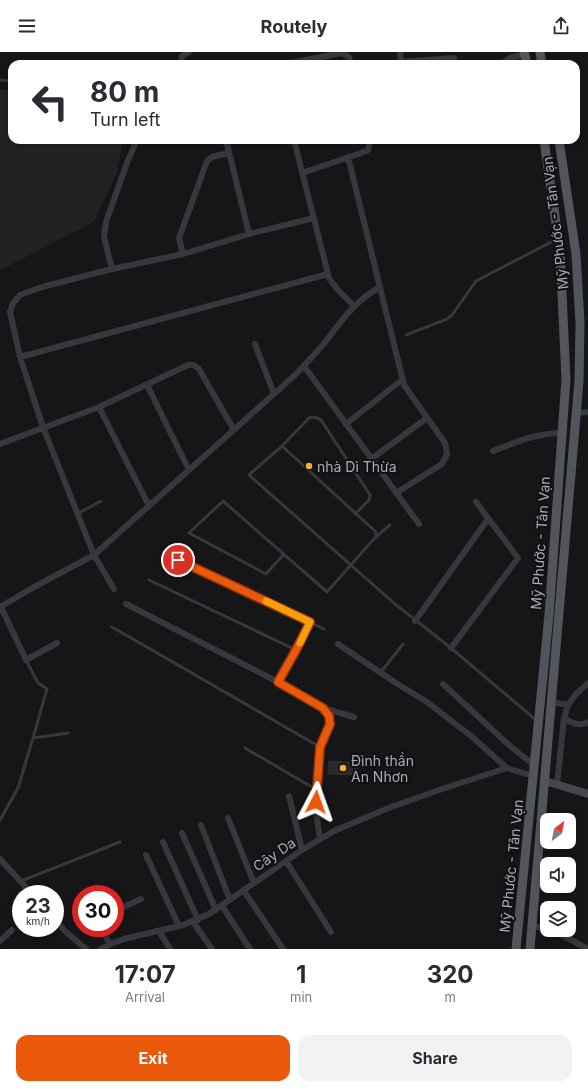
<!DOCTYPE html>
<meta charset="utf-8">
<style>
body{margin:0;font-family:Inter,sans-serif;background:#f2f2f3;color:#2b2b33;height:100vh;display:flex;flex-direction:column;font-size:15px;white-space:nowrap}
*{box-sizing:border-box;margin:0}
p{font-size:13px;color:#7c7c81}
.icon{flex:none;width:22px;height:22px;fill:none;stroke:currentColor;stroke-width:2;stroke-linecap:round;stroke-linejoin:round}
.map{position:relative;height:897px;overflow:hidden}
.drawer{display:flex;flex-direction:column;background:#fff;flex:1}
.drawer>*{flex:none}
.guide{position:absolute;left:8px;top:8px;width:572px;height:84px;border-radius:12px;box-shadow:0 2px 6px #0003;background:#fff;color:#2b2b33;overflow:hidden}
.needle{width:26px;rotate:32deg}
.buttons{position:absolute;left:540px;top:761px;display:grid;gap:8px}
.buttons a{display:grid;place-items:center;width:36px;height:36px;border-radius:8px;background:#fff;box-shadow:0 2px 6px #0003;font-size:20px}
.speed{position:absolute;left:12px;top:833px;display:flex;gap:8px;font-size:20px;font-weight:700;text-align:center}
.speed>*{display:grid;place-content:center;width:52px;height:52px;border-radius:50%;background:#fff;box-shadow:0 2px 6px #0003;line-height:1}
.speed small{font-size:10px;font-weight:400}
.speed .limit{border:6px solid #d22;background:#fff;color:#111}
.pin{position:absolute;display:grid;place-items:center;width:34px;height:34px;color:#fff;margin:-17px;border:2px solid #fff;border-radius:50%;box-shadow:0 1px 4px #0007}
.me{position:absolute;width:44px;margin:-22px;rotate:4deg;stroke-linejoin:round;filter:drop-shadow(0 0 3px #0008)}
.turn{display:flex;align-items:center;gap:14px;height:84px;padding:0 16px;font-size:18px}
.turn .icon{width:52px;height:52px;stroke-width:2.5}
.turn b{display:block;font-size:28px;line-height:34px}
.eta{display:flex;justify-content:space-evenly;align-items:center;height:68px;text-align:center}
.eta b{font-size:24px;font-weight:700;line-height:28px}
.primary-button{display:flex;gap:8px;margin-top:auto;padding:8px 16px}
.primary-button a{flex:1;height:46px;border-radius:12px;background:#ea580c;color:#fff;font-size:16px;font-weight:700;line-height:46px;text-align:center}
.primary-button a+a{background:#f2f2f3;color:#2b2b33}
header{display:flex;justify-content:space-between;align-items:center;height:52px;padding:0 16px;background:#fff;font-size:18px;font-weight:700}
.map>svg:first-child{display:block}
</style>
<header><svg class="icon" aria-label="menu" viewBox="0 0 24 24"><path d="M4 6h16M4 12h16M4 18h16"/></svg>Routely<svg class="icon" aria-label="share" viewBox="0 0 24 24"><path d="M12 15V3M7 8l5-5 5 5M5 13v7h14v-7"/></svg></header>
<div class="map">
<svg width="588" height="897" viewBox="0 0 588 897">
<rect width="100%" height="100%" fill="#161618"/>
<path fill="#222225" d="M 0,37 L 12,38 L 12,88 L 123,88 L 117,121 L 94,170 L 0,218 Z"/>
<path fill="#29292c" stroke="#303034" d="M 329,709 L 358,711 L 357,723 L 328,722 Z"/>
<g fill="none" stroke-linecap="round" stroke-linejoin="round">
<path stroke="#37383d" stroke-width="3" d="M 0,28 L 12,29
M 406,283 L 447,267 L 452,263 L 476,229 L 557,187
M 282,394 L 376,480 L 376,485 L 372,489 L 327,540 L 223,449 L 189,481 L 266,522 L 284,502
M 77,462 L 101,449
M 355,462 L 369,448 L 370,443 L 321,368 C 317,365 314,364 309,366 L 282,394 L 249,423 L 395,552 L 451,596 L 536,668
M 376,485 L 390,473
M 178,508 L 324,577
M 149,528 L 296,598
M 112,575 L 320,695
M 26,608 L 38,631 L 47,637 L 33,686
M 381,620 L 403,592
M 245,696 L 317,738
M 0,768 L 18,736 L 33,686 L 68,681
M 21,829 L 120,790"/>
<path stroke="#37383d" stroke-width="6" d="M 400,0 L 401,12
M 401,10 L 454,6 L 455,12
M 181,12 L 182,4 L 189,0
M 284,12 L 342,1 L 349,5 L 351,12
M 500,12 L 510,6 L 525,2
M 226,88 L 249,182
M 294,88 L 329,226 L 337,237 L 354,254
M 348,105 L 404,333 L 445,391 L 447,402 L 442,412 L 396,441
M 302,121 L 361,101 L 368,98 L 370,88
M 183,202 L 179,186 L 207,109 L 212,105 L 228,101
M 112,217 L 104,185 L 106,170 L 128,108 L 137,88
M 255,292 L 274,342
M 20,305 L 328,222
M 304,314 L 419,472
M 147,333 L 189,418
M 99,355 L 149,454
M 576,361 L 588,360
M 346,372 L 403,327
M 0,392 L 99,355 L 188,313 L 194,313 L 199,317 L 234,378
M 493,399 C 516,390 537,381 562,381
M 371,407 L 427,366
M 114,537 L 94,503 L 43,375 L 20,305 L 10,260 L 13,251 L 20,243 L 42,235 L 112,217 L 183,202 L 249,182 L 314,166
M 126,552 L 278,630 L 323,656 L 329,664 L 330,672 L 320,695 L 316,750 L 316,760 L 320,787
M 0,555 L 34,535 L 94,503 L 295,323 C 306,312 316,301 326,289 C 342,268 356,248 380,235
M 1,555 L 26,608 L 57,591
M 415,569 L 488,467
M 338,592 L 396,631 L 427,650 L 471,684 L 507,716
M 451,596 L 518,506 L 476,450
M 278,630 L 296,598 L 310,570
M 443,632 L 510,694 L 534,713
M 551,650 L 568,653
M 323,656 L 354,665
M 564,666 C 572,671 579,675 588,670
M 557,733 L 564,666 L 568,653 L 576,642 L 588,631
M 289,744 L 302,798
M 228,766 L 254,831
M 201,773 L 230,848
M 182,781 L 216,858
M 163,790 L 198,868
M 146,803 L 179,874
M 0,807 L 32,842
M 286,809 L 331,880
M 244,839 L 283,897
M 222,854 L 250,897
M 115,859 L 141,847
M 55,868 L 66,880 L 86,897
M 193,870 L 212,897
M 532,873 L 547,878
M 101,876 L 110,892
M 549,878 L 560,882 L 588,897
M 159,879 L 170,897
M 0,889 L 12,878
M 101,897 L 113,891 L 124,887 L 183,873 L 209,862 L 302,798 L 334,779 L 391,755 L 445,736 L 507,716 L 533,724"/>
<path stroke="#45474d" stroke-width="8" d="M 545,729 L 588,742"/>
<path stroke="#53555c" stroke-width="9" d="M 524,0 L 527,12
M 540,0 L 542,12
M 516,897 L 549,563 L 566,327 L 560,199 L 544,88
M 530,897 L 579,329 L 580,271 L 576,202 L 559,88"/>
</g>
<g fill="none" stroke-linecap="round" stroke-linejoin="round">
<defs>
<path id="route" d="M 178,508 L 310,570 L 296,598 L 278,630 L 323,656 L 329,664 L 330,672 L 320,695 L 316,750"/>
</defs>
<use href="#route" stroke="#983908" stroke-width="10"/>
<use href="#route" stroke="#ea580c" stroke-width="7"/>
<path stroke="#f59e0b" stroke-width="7" d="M 266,549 L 310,570 L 300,591"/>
</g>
<g fill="#f2b134" stroke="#111113" stroke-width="1.5">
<circle cx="309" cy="414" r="4"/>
<circle cx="343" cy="716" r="4"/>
</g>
<g text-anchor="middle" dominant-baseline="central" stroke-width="4" stroke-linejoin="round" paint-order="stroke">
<g font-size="14" fill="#a8adb8" stroke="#111113">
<text transform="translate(555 171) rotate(-97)">Mỹ Phước - Tân Vạn</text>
<text transform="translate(540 491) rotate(-86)">Mỹ Phước - Tân Vạn</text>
<text transform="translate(274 802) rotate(-34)">Cây Da</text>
<text transform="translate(511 814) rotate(-84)">Mỹ Phước - Tân Vạn</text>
</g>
<g font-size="14" fill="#a8adb8" stroke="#111113" text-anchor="start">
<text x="317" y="414">nhà Dì Thừa</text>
<text x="351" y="708">Đình thần<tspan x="351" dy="16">An Nhơn</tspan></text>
</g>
</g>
</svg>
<div class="buttons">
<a><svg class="needle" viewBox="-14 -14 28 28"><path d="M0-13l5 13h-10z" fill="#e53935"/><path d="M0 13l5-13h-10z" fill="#7c7c81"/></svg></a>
<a><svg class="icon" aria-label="sound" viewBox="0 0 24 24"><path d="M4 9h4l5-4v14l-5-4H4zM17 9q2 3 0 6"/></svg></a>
<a><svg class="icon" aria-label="layers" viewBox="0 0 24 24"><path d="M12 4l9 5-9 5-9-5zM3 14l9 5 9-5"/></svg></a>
</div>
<div class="speed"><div>23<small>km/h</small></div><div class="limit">30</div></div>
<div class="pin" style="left:178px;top:508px;background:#d93025"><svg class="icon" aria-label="arrive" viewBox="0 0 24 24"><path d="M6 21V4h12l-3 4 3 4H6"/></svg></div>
<svg class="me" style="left:316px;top:750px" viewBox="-20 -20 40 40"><path d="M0-17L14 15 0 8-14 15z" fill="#ea580c" stroke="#fff" stroke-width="4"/></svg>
<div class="guide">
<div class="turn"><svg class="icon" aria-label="left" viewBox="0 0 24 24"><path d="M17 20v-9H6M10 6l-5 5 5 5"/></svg><div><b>80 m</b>Turn left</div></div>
</div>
</div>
<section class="drawer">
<div class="eta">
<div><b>17:07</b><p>Arrival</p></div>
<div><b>1</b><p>min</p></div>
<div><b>320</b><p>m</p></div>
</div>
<div class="primary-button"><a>Exit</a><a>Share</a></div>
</section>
